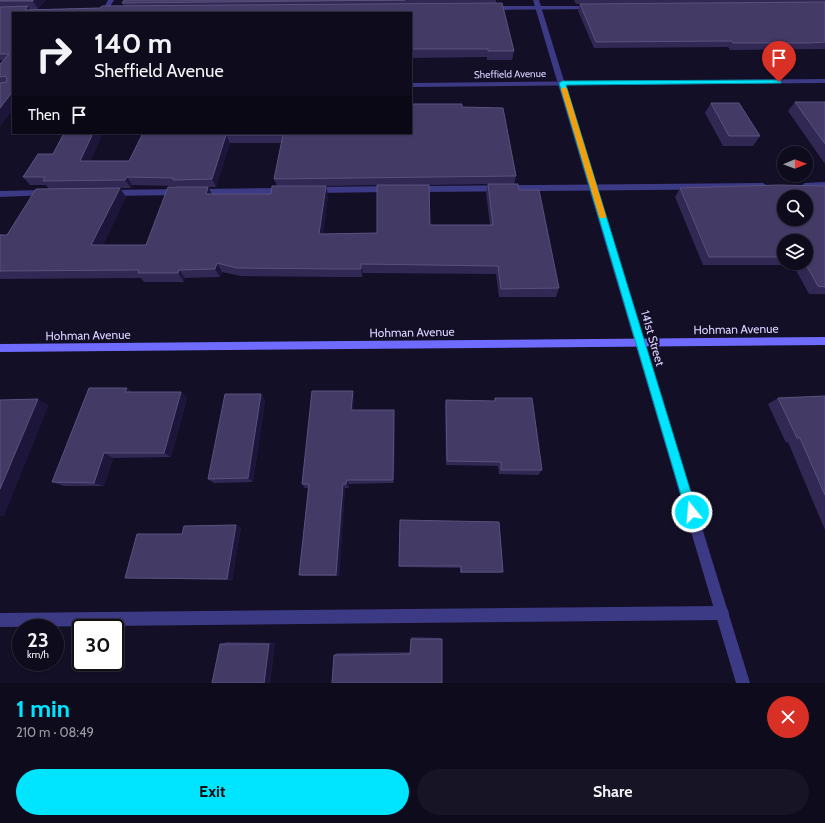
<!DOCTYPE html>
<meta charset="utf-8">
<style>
body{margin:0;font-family:Cabin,sans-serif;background:#171425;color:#f1f3f6;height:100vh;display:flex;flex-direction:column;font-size:15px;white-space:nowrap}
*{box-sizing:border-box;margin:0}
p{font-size:13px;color:#9b9ba3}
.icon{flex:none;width:22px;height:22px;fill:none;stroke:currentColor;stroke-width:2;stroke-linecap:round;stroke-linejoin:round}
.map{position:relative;height:683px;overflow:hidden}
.drawer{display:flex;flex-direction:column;background:#0e0b1c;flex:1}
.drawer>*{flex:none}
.banner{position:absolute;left:12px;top:12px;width:400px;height:122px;border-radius:0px;box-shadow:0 1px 3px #0004,0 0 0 1px #2e2b3b;background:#0e0b1c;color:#f1f3f6;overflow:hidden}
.needle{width:26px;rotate:89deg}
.fabs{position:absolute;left:777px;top:146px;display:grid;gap:8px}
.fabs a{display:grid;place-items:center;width:36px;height:36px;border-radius:50%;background:#0e0b1c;box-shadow:0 1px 3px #0004,0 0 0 1px #2e2b3b;font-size:20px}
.speed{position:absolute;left:12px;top:619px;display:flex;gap:8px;font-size:20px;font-weight:700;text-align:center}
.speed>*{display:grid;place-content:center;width:52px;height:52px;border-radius:50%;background:#0e0b1c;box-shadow:0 1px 3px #0004,0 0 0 1px #2e2b3b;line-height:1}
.speed small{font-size:10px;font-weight:400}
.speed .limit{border:2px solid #111;border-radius:6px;background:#fff;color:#111}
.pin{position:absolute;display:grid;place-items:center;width:34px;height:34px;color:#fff;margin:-41px -17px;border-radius:50% 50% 50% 0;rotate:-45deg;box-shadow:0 0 4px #0007}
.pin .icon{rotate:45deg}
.me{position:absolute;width:44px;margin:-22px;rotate:343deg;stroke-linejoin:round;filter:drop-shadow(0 0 3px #0008)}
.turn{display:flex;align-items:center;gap:14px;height:84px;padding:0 16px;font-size:18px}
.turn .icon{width:52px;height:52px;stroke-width:2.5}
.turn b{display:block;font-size:28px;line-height:34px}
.then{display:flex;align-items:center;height:38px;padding:0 16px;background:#0003;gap:8px;font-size:15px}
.round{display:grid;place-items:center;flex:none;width:42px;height:42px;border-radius:21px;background:#171425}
.headline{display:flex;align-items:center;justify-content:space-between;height:68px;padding:0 16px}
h1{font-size:24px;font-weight:700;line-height:30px;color:#00e5ff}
.primary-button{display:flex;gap:8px;margin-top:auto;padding:8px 16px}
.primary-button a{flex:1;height:46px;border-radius:24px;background:#00e5ff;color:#111;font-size:16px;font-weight:700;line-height:46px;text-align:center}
.primary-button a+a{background:#171425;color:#f1f3f6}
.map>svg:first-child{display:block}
</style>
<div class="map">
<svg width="825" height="683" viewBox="0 0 825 683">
<rect width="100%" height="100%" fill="#130f26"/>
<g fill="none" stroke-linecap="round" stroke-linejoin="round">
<path fill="#3d3a85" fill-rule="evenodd" d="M 108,0 L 114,0 L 107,12 L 103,12 L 102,11 Z
M 593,6 L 595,7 L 595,9 L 491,10 L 488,8 L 491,6 Z
M 825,182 L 825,188 L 805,189 L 801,186 L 805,183 Z
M 763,183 L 767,186 L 763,189 L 417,192 L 413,189 L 417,186 Z
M 391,186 L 395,189 L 391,192 L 313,193 L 309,190 L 313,187 Z
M 285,188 L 289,191 L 285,194 L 197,195 L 193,192 L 197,189 Z
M 179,189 L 183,192 L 179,195 L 109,196 L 105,193 L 109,190 Z
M 45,190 L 48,191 L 48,195 L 0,197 L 0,191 Z
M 722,606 L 727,608 L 729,613 L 727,618 L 722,620 L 0,627 L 0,613 Z"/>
<path fill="#3d3a85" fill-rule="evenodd" d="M 533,0 L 539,0 L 750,683 L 736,683 Z"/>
<path fill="#3d3a85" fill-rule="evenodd" d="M 825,79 L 825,83 L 411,87 L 411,83 Z"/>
<path fill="#6f6bff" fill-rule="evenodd" d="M 825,337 L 825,345 L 0,352 L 0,344 Z"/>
</g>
<path fill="#312854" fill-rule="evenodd" d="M 0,0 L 46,0 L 38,9 L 30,10 L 100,8 L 124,6 L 122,3 L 124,0 L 496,0 L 496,3 L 514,51 L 512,60 L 487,60 L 487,57 L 411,58 L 411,13 L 13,13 L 13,109 L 0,126 L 0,64 L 3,61 L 2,60 L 0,60 Z
M 574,0 L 825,0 L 825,2 L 576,4 Z
M 825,2 L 825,49 L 730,50 L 728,47 L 594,48 L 578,11 L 580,4 Z
M 795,102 L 825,102 L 825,164 L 788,111 Z
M 711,103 L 760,136 L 753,146 L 723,146 L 705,113 Z
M 462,107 L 516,176 L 514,184 L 519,190 L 559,288 L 556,297 L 499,297 L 496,274 L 363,273 L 362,277 L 339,277 L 241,276 L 222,272 L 220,277 L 185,278 L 184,282 L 144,282 L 141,278 L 0,279 L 0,235 L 7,235 L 49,189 L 46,185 L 30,185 L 23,177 L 53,154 L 64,133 L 103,133 L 90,161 L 129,161 L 143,133 ZM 230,143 L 281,143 L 274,179 L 277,186 L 271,194 L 212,194 L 208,187 L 216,187 ZM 488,184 L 486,193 L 490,225 L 430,225 L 429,185 ZM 132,185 L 176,186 L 177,187 L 146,245 L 103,245 L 126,197 L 120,188 L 131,188 ZM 377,185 L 377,233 L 323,234 L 328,195 L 326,186 Z
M 825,186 L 825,294 L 809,294 L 793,265 L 703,265 L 675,197 L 680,188 ZM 784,241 L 806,241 L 806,263 L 784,263 Z
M 127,388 L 132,392 L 181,392 L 187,398 L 171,457 L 113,458 L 104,486 L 64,486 L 52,482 Z
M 261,394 L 265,400 L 253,482 L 214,483 L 208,479 Z
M 825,396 L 825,530 L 788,442 L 786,443 L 768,404 L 778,398 Z
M 354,397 L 353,410 L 394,410 L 395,416 L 394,483 L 349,484 L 349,488 L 345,488 L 339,576 L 303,576 L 299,575 L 308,488 L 305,488 L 302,484 Z
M 495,398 L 542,470 L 538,475 L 499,474 L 498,466 L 446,465 L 445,406 L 446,400 L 494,401 Z
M 499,522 L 503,572 L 499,573 L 460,573 L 460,568 L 400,567 L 399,566 Z
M 241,527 L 232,580 L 125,578 L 182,534 Z
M 411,637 L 441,638 L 442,639 L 442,683 L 334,655 L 337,653 L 410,652 Z
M 227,642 L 275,643 L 270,683 L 212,683 L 220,644 Z"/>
<path fill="#1d163a" d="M 33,0 L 46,0 L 38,9 L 33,1 Z
M 28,6 L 32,13 L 25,10 Z
M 13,91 L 13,109 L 0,126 L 0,108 Z
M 93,133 L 103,133 L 86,169 L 80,161 Z
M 226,135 L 230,143 L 216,187 L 212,179 Z
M 127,177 L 132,185 L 131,188 L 125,180 Z
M 326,186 L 328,195 L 322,243 L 319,234 Z
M 208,187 L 213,196 L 206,194 Z
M 120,188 L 126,197 L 99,254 L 91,245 Z
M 217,263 L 222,272 L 220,277 L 215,269 Z
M 361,264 L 363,273 L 362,277 L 361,269 Z
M 179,270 L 185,278 L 184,282 L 178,273 Z
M 127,388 L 135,395 L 125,392 Z
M 353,391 L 354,397 L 353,416 L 351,410 Z
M 181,392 L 187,398 L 171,457 L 164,453 Z
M 261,394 L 265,400 L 253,482 L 248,478 Z
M 38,399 L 49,405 L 4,516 L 0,516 L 0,489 Z
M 394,410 L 395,416 L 394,483 L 393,480 Z
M 104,453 L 113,458 L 104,486 L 94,483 Z
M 347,480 L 349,484 L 349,488 L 346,484 Z
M 343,484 L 345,488 L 339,576 L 336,575 Z
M 236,525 L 241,527 L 232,580 L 227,579 Z
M 275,643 L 270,683 L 264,683 L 269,644 Z"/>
<path fill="#433a66" stroke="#5a527e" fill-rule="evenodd" d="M 0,0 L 33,0 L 33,1 L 0,1 Z
M 124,0 L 405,0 L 122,3 Z
M 825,2 L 825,42 L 811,43 L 733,43 L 732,41 L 596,42 L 580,4 Z
M 502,3 L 514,51 L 488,51 L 488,49 L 411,49 L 411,13 L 386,13 L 386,12 L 338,12 L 338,13 L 13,13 L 13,91 L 0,108 L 0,83 L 7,82 L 6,76 L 0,77 L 0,64 L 9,54 L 0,54 L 0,7 L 28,6 L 25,10 L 100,8 L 102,6 Z
M 795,102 L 825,102 L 825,144 Z
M 711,103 L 739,103 L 760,136 L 729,136 Z
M 411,104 L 462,104 L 462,107 L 503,108 L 516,176 L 274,179 L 283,135 L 226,135 L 212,179 L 173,180 L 173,178 L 127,177 L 125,180 L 43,181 L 45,177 L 23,177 L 38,154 L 53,154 L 64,133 L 93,133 L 80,161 L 129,161 L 143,133 L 411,133 Z
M 488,184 L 518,184 L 519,190 L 539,190 L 559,288 L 501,289 L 498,266 L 361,264 L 361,269 L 337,269 L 237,268 L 217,263 L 215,269 L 179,270 L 178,273 L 138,273 L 139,270 L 0,271 L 0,235 L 7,235 L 36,189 L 120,188 L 91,245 L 146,245 L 168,187 L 208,187 L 206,194 L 271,194 L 272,186 L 326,186 L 319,234 L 377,233 L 377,185 L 429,185 L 430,225 L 493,225 Z
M 779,185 L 825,186 L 825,287 L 818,286 L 805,263 L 806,263 L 806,241 L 784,241 L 784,257 L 709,257 L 680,188 ZM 784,197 L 806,197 L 806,219 L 784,219 Z
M 89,388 L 127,388 L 125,392 L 181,392 L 164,453 L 104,453 L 94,483 L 52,482 Z
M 312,391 L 353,391 L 351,410 L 394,410 L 393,480 L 347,480 L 346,484 L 343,484 L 336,575 L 299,575 L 309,484 L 302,484 Z
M 225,394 L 261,394 L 248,478 L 208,479 Z
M 825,396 L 825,495 L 800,438 L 797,438 L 778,398 Z
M 495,398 L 532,398 L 542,470 L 501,470 L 501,462 L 447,461 L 446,400 L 495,401 Z
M 38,399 L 0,489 L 0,400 Z
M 400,520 L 499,522 L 503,572 L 461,572 L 461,566 L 399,566 Z
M 236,525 L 227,579 L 125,578 L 137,534 L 182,534 L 184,526 Z
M 411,639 L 442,639 L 442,683 L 332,683 L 334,655 L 410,654 Z
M 220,644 L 269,644 L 264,683 L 212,683 Z"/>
<path fill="#00e5ff" stroke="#0095a6" d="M 779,80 L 781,81 L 781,83 L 566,85 L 697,512 L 696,516 L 692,517 L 688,516 L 686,512 L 559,83 L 562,81 Z"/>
<path fill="#f59e0b" d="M 564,87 L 567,89 L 606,216 L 605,218 L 600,218 L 599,216 L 561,89 Z"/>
<g text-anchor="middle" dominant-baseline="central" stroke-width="4" stroke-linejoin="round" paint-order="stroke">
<g font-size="10" fill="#d9d4ff" stroke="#130f26">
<text transform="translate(510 74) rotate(-1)">Sheffield Avenue</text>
</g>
<g font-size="12" fill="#d9d4ff" stroke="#130f26">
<text transform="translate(736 329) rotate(-1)">Hohman Avenue</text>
<text transform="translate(412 332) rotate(-1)">Hohman Avenue</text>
<text transform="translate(88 335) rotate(-1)">Hohman Avenue</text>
<text transform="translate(653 338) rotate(74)">141st Street</text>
</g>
</g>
</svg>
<div class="fabs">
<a><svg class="needle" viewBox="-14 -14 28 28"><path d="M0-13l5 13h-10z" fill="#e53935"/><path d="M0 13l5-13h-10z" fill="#9b9ba3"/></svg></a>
<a><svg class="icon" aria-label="search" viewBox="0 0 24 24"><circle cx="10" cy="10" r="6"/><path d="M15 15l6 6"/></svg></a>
<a><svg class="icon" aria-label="layers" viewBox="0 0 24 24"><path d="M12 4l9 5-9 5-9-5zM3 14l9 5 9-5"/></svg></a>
</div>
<div class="speed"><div>23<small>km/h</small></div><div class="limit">30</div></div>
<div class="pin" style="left:779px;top:82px;background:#d93025"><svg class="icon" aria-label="arrive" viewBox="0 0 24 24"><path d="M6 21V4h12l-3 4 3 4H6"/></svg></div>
<svg class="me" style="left:692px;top:512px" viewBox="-20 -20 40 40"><circle r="17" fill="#00e5ff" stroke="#fff" stroke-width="3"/><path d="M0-11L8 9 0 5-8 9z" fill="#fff"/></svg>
<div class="banner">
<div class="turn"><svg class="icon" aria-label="right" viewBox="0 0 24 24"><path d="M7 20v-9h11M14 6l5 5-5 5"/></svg><div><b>140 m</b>Sheffield Avenue</div></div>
<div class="then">Then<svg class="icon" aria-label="arrive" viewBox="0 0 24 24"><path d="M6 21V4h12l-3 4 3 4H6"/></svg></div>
</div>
</div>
<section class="drawer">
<div class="headline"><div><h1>1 min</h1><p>210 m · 08:49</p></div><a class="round" style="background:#d93025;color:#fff"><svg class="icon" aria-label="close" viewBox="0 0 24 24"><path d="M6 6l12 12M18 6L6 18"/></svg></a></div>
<div class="primary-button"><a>Exit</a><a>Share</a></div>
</section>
